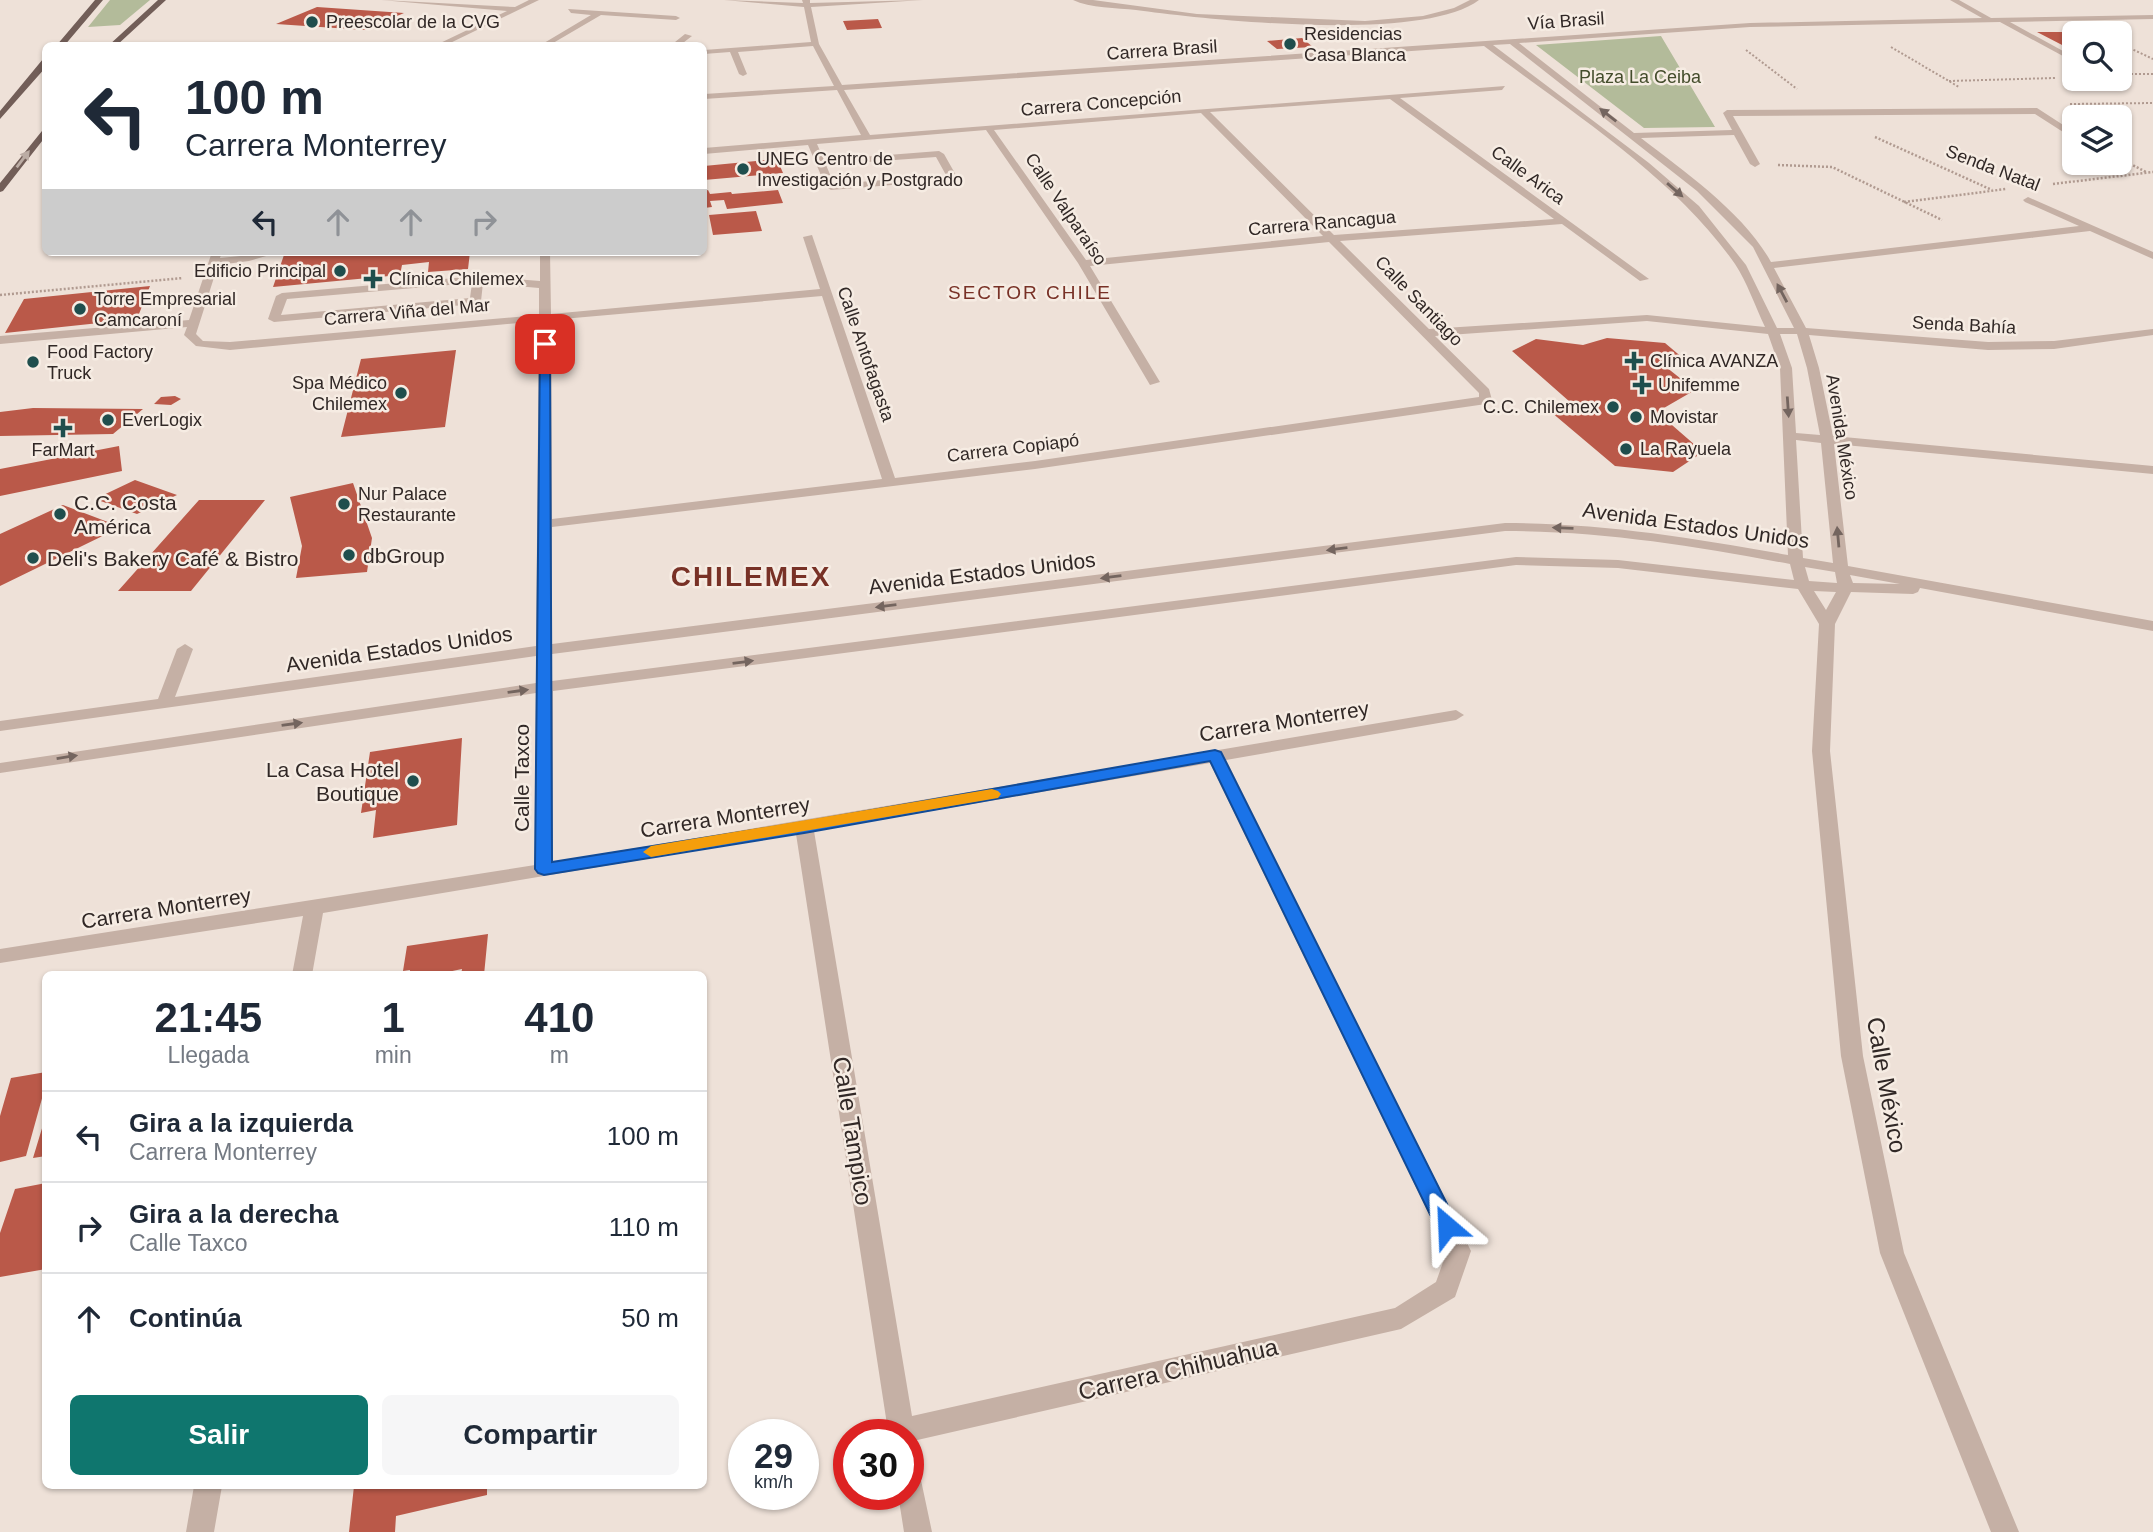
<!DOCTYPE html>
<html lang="es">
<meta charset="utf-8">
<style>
body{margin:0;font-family:Helvetica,sans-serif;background:#f6f6f7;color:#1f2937;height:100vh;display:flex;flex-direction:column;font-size:26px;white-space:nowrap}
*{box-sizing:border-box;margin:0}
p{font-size:23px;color:#747a83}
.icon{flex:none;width:38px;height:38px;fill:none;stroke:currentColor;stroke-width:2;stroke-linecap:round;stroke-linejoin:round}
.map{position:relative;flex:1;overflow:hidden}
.panel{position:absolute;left:42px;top:971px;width:665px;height:518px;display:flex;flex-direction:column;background:#fff;border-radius:10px;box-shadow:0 2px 5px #0004}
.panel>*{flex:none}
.banner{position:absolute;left:42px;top:42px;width:665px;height:214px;border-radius:10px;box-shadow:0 2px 5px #0004;background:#fff;color:#1f2937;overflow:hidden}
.tools{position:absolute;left:2062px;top:21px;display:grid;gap:14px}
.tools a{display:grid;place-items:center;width:70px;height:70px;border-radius:10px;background:#fff;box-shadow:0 2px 5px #0004;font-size:35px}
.speed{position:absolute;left:728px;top:1419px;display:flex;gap:14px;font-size:35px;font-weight:700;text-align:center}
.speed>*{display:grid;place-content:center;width:91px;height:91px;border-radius:50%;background:#fff;box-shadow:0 2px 5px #0004;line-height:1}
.speed small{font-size:18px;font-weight:400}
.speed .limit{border:10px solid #d22;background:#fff;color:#111}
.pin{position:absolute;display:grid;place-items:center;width:60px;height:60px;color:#fff;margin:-30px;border-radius:14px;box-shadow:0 4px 10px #0006}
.me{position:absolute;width:77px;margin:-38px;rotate:334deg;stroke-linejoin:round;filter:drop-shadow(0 0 5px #0008)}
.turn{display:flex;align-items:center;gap:24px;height:147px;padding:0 28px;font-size:32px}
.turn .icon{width:91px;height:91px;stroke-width:2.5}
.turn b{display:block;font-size:49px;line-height:60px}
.lanes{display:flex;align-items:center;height:66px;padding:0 28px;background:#0003;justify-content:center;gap:35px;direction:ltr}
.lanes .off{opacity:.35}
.eta{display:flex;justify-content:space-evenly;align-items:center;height:119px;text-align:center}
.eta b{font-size:42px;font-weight:800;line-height:49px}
.cta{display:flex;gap:14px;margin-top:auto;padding:14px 28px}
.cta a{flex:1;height:80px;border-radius:10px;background:#0f766e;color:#fff;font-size:28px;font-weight:800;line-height:80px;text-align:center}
.cta a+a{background:#f6f6f7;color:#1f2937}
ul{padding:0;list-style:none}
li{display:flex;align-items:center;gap:21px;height:91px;padding:0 28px;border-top:2px solid #e0e1e3}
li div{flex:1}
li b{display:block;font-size:26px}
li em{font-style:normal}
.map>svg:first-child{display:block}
</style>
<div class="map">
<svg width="2153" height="1532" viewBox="0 0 2153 1532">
<rect width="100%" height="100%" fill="#eee1d8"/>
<path fill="#b3bb9a" d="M 110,0 L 150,0 L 120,25 L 88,27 Z
M 1661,36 L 1715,127 L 1644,128 L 1536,45 Z"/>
<path fill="#ba5949" d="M 317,7 L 404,13 L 365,30 L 276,24 Z
M 878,19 L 882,28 L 847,30 L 843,21 Z
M 2037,32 L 2074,32 L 2074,46 L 2064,46 Z
M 1302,38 L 1313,47 L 1277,49 L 1267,41 Z
M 777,159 L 783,173 L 704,180 L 704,166 Z
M 708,190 L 710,194 L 731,192 L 732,194 L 778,190 L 783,203 L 727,209 L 724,200 L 710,201 L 712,207 L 704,208 L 704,191 Z
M 756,211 L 762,231 L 713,235 L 709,215 Z
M 285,252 L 470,252 L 468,269 L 428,272 L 429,262 L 402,265 L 400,275 L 273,287 Z
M 150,286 L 137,319 L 5,333 L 24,299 Z
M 1607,338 L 1665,343 L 1684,359 L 1666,367 L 1695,390 L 1657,412 L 1703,452 L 1673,472 L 1615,466 L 1551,412 L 1570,402 L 1512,351 L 1536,339 L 1583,345 Z
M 456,350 L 445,427 L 341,437 L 361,359 Z
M 175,396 L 181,399 L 171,405 L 154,404 L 161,397 Z
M 33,408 L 143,409 L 113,434 L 0,436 L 0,412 Z
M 119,446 L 122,471 L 0,496 L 0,469 Z
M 135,480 L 177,495 L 137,514 L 95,499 Z
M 353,483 L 372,538 L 367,572 L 296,578 L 302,546 L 290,497 Z
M 199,500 L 265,500 L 191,591 L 118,591 Z
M 63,505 L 121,527 L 0,586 L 0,534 Z
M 462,738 L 457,825 L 373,838 L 376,810 L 361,813 L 370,752 Z
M 488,934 L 484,975 L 461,975 L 462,969 L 433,975 L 409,975 L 410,970 L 403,971 L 407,946 Z
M 46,1072 L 46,1084 L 26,1156 L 0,1162 L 0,1116 L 11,1078 Z
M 43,1125 L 46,1125 L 46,1156 L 33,1158 Z
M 46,1183 L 46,1269 L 0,1277 L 0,1233 L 15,1189 Z
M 354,1486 L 487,1486 L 487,1495 L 396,1516 L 395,1532 L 349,1532 Z"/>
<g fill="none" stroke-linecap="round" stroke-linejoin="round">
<path stroke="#b09a90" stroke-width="2" stroke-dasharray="2 2" stroke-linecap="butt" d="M 2119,43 L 2153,59
M 1891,47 L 1959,87
M 1746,50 L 1797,89
M 2119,74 L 2153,74
M 1949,81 L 2055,78
M 2070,104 L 2153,103"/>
<path stroke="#b09a90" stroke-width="2.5" stroke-dasharray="2 2" stroke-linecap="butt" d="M 1875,137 L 1992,190
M 2119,158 L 2146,172
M 1778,165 L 1832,167 L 1942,220
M 2053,184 L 2153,172
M 1904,202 L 2006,189
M 0,295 L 183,278"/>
<path fill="#c5b0a5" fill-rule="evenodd" d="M 381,0 L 515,7 L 529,0 L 539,0 L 444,46 L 434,46 L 507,11 Z
M 724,0 L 803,3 L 802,0 L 810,0 L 810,3 L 923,0 L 811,7 L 819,44 L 842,85 L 1750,23 L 1982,18 L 1950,0 L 1959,0 L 1991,18 L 2153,15 L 2153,19 L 2010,22 L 2074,57 L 2074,62 L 2000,22 L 1750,27 L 1519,43 L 1634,133 L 1732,130 L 1723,113 L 1727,110 L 2037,108 L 2074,132 L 2074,139 L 2035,114 L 1733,116 L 1760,164 L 1755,167 L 1750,164 L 1734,135 L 1641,138 C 1685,172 1744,213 1771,262 L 2079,226 L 2025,202 L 2023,200 L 2028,197 L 2153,252 L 2153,259 L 2090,231 L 1774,268 L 1806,328 L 1988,342 L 2054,341 L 2153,329 L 2153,335 L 2054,349 L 1988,350 L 1809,335 L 1819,368 L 1833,436 L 2153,466 L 2153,474 L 1834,444 L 1848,566 L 2153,621 L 2153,631 L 1920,588 L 1918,592 L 1913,594 L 1851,592 L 1835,624 L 1830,751 L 1863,1056 L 1904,1253 L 2019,1532 L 1991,1532 L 1880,1253 L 1841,1056 L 1812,751 L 1819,624 L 1798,589 L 1618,568 L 1516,565 L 553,691 L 553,862 L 1456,710 L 1464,715 L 1456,720 L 1226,760 L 1471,1251 L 1455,1297 L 1401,1329 L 913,1441 L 908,1445 L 908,1435 L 889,1435 L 888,1431 L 796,834 L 323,913 L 312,975 L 292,975 L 303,916 L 0,963 L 0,949 L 535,865 L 536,693 L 0,773 L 0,763 L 536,683 L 536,656 L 0,731 L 0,721 L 158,699 L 177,649 L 185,644 L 193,649 L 175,697 L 536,646 L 539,321 L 230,350 L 196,346 L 184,335 L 187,327 L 0,344 L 0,336 L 189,320 L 212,252 L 222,252 L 220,258 L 280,252 L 249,261 L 218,265 L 196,334 L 203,341 L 230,342 L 539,315 L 539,288 L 483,283 L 481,301 L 475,304 L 274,322 L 268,319 L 276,296 L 282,293 L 478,276 L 540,281 L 540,252 L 550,252 L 551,314 L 820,289 L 803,237 L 812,235 L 895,478 L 1035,461 L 1479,397 L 1479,393 L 1329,242 L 1090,266 L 1160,382 L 1150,385 L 1078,263 L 986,130 L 817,144 L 824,160 L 939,151 L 944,154 L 957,177 L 952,180 L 831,190 L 826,187 L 808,145 L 704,154 L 704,148 L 861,135 L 837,90 L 704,99 L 704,94 L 834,86 L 813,46 L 738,52 L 747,74 L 743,76 L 739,74 L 730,52 L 704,54 L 704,50 L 811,42 L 804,7 ZM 1510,44 L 1697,191 L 1753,247 L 1794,328 L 1777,328 L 1746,265 L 1699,206 L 1649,163 L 1493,45 ZM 1484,46 C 1568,110 1674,176 1735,264 C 1747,282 1755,306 1765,327 L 1647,315 L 1429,329 L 1340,241 L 1562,224 L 1640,281 L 1649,279 L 1400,98 L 1502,90 L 1505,86 L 870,135 L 844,90 ZM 1390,99 L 1554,219 L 1334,235 L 1210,112 ZM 1201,113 L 1323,236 L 1086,260 L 994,130 ZM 936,157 L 946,175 L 834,184 L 826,165 ZM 472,283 L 470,298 L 281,315 L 287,299 ZM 822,296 L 882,479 L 552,519 L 551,320 ZM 1647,321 L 1768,334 L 1780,368 L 1788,555 C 1693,538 1603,523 1505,523 L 552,644 L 552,527 L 1035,469 L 1486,404 L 1492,400 L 1489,389 L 1435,336 ZM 1780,334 L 1797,334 L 1807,368 L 1820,435 L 1796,433 L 1792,368 ZM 1796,440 L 1821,443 L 1833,563 L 1803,558 ZM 1505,531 C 1603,531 1694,546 1790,564 L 1794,580 L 1618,560 L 1516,557 L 552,681 L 552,654 ZM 1805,567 L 1835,572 L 1837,583 L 1809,581 ZM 1850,575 L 1900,584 L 1853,583 ZM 1814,591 L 1836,592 L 1826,610 ZM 1210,763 L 1447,1251 L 1436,1282 L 1395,1308 L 912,1416 L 814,831 Z
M 1073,0 L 1093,0 L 1197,14 L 1365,21 L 1423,16 L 1454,8 L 1470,0 L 1479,0 C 1422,43 1209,20 1136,10 C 1117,8 1090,8 1073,0 Z
M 568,9 L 676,16 L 680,18 L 676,20 L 601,15 L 548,46 L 539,46 L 591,15 L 571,13 Z
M 685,34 L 692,36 L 679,46 L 670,46 Z
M 908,1462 L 918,1466 L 932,1532 L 904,1532 L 898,1494 L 908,1494 Z
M 194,1486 L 222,1486 L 214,1532 L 186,1532 Z"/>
<path fill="#725e58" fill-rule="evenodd" d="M 95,0 L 103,0 L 64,46 L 56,46 Z
M 158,0 L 166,0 L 116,46 L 108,46 Z
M 43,59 L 46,59 L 46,67 L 0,119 L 0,111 Z
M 46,126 L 46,136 L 3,191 L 0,192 L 0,183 Z"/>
</g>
<defs><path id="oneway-solid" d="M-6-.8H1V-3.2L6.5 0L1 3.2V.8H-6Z" transform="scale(1.75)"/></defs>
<g fill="#74655f">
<use href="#oneway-solid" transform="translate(1608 115) rotate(-142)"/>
<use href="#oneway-solid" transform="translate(1675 190) rotate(41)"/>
<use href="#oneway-solid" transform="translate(1782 293) rotate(-118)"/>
<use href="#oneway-solid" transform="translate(1788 407) rotate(86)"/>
<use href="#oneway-solid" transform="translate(1563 528) rotate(-178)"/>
<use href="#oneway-solid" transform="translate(1838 537) rotate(-95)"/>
<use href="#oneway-solid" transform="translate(1337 549) rotate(173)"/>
<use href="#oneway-solid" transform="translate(1111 577) rotate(173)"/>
<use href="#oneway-solid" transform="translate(886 606) rotate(173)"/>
<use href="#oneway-solid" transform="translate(743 662) rotate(-7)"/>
<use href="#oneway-solid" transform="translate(518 691) rotate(-8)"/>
<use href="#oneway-solid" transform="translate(292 724) rotate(-8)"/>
<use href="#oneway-solid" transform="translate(67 757) rotate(-9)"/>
</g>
<use fill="#bbaca4" href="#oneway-solid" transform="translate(23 159) rotate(-53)"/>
<path fill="#1a73e8" stroke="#114b97" stroke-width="2" d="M 545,340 L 550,344 L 552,862 L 804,822 L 1215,750 L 1221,752 L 1458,1226 L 1454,1233 L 1447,1235 L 1439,1233 L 1210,761 L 804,833 L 544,875 L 538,873 L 535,869 L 540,344 Z"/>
<path fill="#f59e0b" d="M 992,789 L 998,791 L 1001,794 L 998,798 L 651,857 L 643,852 L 651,846 Z"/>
<g fill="#1f4e4d" stroke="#f6ece3" stroke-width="2.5">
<circle cx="312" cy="22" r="7"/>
<circle cx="1290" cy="44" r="7"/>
<circle cx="743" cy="169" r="7"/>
<circle cx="340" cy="271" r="7"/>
<path d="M369.5 268.5h7v7h7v7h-7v7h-7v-7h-7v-7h7z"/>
<circle cx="80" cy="309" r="7"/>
<path d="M1630.5 350.5h7v7h7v7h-7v7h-7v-7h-7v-7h7z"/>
<circle cx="33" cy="362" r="7"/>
<path d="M1638.5 374.5h7v7h7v7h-7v7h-7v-7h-7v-7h7z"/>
<circle cx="401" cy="393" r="7"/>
<circle cx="1613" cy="407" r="7"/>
<circle cx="1636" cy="417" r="7"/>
<circle cx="108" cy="420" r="7"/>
<path d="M59.5 417.5h7v7h7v7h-7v7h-7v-7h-7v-7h7z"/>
<circle cx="1626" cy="449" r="7"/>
<circle cx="344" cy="504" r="7"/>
<circle cx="60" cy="514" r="7"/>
<circle cx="349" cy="555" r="7"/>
<circle cx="33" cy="558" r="7"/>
<circle cx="413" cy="781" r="7"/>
</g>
<g text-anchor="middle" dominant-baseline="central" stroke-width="5" stroke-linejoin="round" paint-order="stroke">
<g font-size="18" fill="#312826" stroke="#f6ece3">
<text transform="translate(1566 21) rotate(-4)">Vía Brasil</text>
<text transform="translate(1162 50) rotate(-4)">Carrera Brasil</text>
<text transform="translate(1101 103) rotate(-5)">Carrera Concepción</text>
<text transform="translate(1993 168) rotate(21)">Senda Natal</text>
<text transform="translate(1528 175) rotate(36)">Calle Arica</text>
<text transform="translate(1066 209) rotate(56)">Calle Valparaíso</text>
<text transform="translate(1322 223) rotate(-5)">Carrera Rancagua</text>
<text transform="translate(1419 301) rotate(46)">Calle Santiago</text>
<text transform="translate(407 312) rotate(-5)">Carrera Viña del Mar</text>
<text transform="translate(1964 325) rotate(3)">Senda Bahía</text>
<text transform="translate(866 354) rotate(71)">Calle Antofagasta</text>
<text transform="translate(1842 437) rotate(81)">Avenida México</text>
<text transform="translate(1013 448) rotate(-7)">Carrera Copiapó</text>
</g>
<g font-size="18" fill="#312826" stroke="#f6ece3" text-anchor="start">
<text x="326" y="22">Preescolar de la CVG</text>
<text x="1304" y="34">Residencias<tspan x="1304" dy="21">Casa Blanca</tspan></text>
<text x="757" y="159">UNEG Centro de<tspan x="757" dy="21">Investigación y Postgrado</tspan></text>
<text x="326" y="271" text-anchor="end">Edificio Principal</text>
<text x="389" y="279">Clínica Chilemex</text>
<text x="94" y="299">Torre Empresarial<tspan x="94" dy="21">Camcaroní</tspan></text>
<text x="47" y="352">Food Factory<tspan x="47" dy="21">Truck</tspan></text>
<text x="1650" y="361">Clínica AVANZA</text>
<text x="387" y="383" text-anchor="end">Spa Médico<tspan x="387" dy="21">Chilemex</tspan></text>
<text x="1658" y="385">Unifemme</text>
<text x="1599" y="407" text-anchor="end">C.C. Chilemex</text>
<text x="1650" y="417">Movistar</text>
<text x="122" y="420">EverLogix</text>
<text x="1640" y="449">La Rayuela</text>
<text x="63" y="450" text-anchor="middle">FarMart</text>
<text x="358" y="494">Nur Palace<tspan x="358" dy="21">Restaurante</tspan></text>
</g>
<g font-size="18" fill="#444d2c" stroke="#f6ece3">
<text x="1640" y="77">Plaza La Ceiba</text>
</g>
<g font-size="19" letter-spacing="2" fill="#783126" stroke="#f6ece3">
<text x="1030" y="292">SECTOR CHILE</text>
</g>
<g font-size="21" fill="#312826" stroke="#f6ece3" text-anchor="start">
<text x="74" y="502">C.C. Costa<tspan x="74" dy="24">América</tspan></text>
<text x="363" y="555">dbGroup</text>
<text x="47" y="558">Deli's Bakery Café &amp; Bistro</text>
<text x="399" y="769" text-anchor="end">La Casa Hotel<tspan x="399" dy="24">Boutique</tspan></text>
</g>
<g font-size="21" fill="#312826" stroke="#f6ece3">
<text transform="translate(1696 525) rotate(8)">Avenida Estados Unidos</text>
<text transform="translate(982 573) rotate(-7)">Avenida Estados Unidos</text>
<text transform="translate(399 649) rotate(-8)">Avenida Estados Unidos</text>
<text transform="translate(1284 721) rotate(-9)">Carrera Monterrey</text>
<text transform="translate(521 778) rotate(-90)">Calle Taxco</text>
<text transform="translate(725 817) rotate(-9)">Carrera Monterrey</text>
<text transform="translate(166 908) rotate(-9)">Carrera Monterrey</text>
</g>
<g font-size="24" fill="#312826" stroke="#f6ece3">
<text transform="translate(1887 1085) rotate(80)">Calle México</text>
<text transform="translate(853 1131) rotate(81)">Calle Tampico</text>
<text transform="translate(1178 1369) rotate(-13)">Carrera Chihuahua</text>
</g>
<g font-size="28" font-weight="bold" letter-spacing="2" fill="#783126" stroke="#f6ece3">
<text x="751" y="576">CHILEMEX</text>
</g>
</g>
</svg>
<div class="tools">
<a><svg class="icon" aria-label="search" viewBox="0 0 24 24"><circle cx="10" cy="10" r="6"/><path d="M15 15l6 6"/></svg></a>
<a><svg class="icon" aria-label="layers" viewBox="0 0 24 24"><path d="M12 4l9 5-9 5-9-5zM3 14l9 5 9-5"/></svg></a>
</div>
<div class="speed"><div>29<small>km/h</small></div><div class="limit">30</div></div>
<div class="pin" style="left:545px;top:344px;background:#d93025"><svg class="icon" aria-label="arrive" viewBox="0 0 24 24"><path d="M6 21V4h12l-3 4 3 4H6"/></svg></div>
<svg class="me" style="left:1447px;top:1226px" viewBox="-20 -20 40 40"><path d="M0-17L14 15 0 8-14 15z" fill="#1a73e8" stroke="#fff" stroke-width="4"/></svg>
<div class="banner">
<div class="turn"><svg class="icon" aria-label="left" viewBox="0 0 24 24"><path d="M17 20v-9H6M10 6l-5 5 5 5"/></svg><div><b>100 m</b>Carrera Monterrey</div></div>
<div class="lanes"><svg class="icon" aria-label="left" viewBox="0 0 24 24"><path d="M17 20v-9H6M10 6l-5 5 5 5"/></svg><svg class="icon off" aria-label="ahead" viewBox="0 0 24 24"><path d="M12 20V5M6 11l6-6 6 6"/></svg><svg class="icon off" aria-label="ahead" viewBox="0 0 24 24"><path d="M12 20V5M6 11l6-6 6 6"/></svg><svg class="icon off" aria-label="right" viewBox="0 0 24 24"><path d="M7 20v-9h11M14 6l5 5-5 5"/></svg></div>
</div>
<section class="panel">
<div class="eta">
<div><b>21:45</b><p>Llegada</p></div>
<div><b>1</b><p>min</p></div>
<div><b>410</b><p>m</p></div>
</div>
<ul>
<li><svg class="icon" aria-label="left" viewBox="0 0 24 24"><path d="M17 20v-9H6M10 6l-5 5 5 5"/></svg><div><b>Gira a la izquierda</b><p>Carrera Monterrey</p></div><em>100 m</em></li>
<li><svg class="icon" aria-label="right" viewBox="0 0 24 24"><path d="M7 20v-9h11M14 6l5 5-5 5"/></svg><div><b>Gira a la derecha</b><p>Calle Taxco</p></div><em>110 m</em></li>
<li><svg class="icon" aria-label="ahead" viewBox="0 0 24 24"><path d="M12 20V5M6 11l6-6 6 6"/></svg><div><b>Continúa</b></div><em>50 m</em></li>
</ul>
<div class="cta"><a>Salir</a><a>Compartir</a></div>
</section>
</div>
